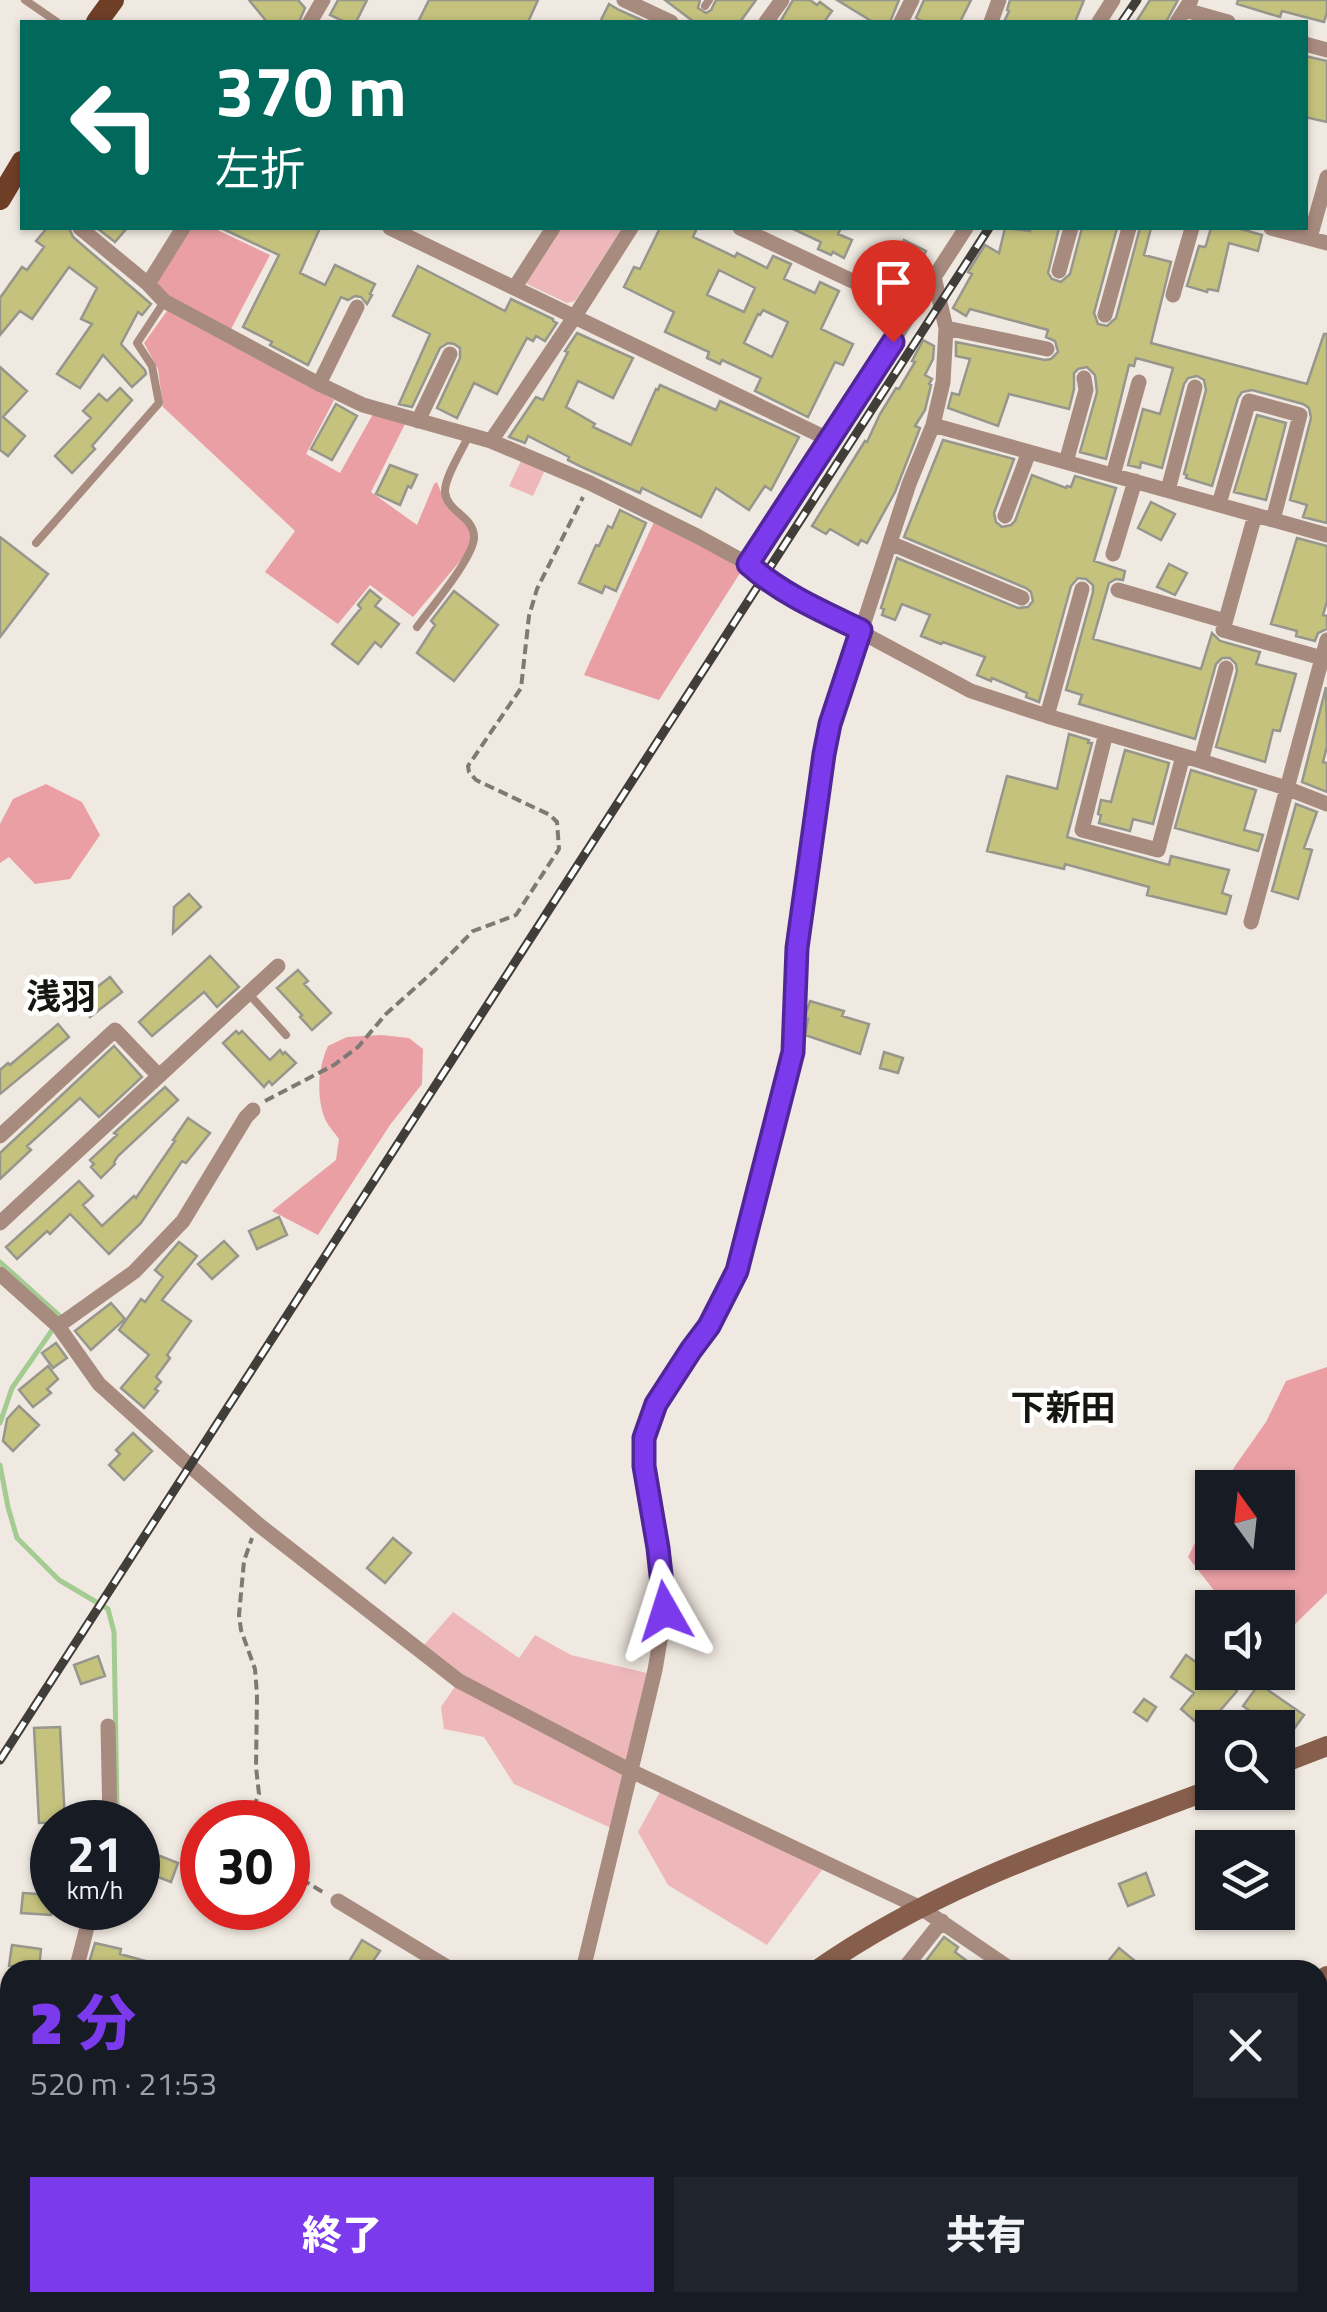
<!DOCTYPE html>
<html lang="ja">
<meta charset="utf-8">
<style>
body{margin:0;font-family:"Titillium Web","Noto Sans JP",sans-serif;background:#20242c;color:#f1f3f6;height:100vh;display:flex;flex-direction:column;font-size:38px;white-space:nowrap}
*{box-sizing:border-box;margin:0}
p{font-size:32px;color:#9ea1a6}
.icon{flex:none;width:55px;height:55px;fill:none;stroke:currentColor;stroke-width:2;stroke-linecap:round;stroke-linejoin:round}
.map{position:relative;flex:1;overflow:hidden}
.details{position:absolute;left:0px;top:1960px;width:1328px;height:352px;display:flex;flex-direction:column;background:#171b24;border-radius:30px 30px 0 0;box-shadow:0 2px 8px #0004}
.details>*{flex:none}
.hud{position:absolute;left:20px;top:20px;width:1288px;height:210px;border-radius:0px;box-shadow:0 2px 8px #0004;background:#00695c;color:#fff;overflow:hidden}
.needle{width:65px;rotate:345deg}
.controls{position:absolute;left:1195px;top:1470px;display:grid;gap:20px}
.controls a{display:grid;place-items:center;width:100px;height:100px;border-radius:0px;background:#171b24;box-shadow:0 2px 8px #0004;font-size:50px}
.speed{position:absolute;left:30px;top:1800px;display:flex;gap:20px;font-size:50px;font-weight:700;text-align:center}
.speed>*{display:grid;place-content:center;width:130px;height:130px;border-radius:50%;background:#171b24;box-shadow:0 2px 8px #0004;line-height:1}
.speed small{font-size:25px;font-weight:400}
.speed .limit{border:15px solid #d22;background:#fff;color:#111}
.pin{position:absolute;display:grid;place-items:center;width:85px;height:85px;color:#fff;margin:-102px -42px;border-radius:50% 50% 50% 0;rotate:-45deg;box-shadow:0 0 10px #0007}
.pin .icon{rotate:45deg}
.me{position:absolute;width:110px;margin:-55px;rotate:354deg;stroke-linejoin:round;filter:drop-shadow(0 0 8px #0008)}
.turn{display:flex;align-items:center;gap:35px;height:210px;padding:0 30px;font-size:45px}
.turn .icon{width:130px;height:130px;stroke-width:2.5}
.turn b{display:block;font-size:70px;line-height:85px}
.round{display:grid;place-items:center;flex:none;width:105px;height:105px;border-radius:0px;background:#20242c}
.head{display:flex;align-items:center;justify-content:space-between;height:170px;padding:0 30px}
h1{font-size:60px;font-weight:800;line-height:75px;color:#7c3aed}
.cta{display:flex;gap:20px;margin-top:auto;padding:20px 30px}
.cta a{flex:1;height:115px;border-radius:0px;background:#7c3aed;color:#fff;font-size:40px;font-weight:800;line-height:115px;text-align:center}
.cta a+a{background:#20242c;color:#f1f3f6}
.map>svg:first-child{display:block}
</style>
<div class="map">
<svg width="1327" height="2312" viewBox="0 0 1327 2312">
<rect width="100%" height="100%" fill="#f0e9e1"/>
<path fill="#eeb8bb" d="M 559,228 L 622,228 L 575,301 L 567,303 L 527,284 L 526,279 Z
M 522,459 L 545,470 L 533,496 L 509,486 Z
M 453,1612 L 519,1658 L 535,1635 L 571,1655 L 651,1674 L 611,1828 L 514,1784 L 484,1737 L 444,1729 L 441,1707 L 462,1676 L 424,1645 Z
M 661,1790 L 824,1867 L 767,1945 L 668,1885 L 638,1832 Z"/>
<path fill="#e99fa4" d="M 190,228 L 213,228 L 270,255 L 230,331 L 169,297 L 156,284 Z
M 167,311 L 334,400 L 306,454 L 340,473 L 373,414 L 405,424 L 371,492 L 417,525 L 434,484 L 437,482 L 446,505 L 467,524 L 472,533 L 471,548 L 413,617 L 370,585 L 338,624 L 265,572 L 295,531 L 163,407 L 158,369 L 144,343 Z
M 654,522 L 703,546 L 742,570 L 659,700 L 584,675 Z
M 46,784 L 82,802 L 100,835 L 70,879 L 35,884 L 9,857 L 0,863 L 0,824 L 13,799 Z
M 381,1035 L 409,1038 L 423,1049 L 422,1084 L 390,1125 L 318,1235 L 272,1211 L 336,1160 L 339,1139 C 335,1133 328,1126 325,1119 C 316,1097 318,1067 328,1046 L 347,1037 Z
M 1327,1367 L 1327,1593 L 1291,1628 L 1278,1632 L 1278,1608 L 1227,1607 L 1188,1557 L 1212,1509 L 1212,1552 L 1278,1552 L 1278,1488 L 1224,1487 L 1235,1466 L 1266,1422 L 1286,1381 Z"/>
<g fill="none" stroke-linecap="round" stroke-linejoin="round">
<path stroke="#a3cb92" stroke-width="5" d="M 0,1262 L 61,1317
M 0,1423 L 12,1388 L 55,1326
M 0,1465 L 8,1507 L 17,1538 L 59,1580 L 108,1609 L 114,1632 L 117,1808
M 88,2302 L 93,2312"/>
</g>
<path fill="#c5c27e" stroke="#96968d" stroke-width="2.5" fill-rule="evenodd" d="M 249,0 L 298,0 L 305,8 L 299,22 L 267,22 Z
M 338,0 L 367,0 L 356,22 L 345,22 L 330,15 Z
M 429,0 L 538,0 L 528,22 L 418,22 Z
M 665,0 L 700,0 L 698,8 L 706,13 L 711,10 L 716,0 L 756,0 L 740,22 L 694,22 Z
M 793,0 L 810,0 L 817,5 L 820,2 L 832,11 L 824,22 L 780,22 Z
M 837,0 L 899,0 L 890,22 L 873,22 Z
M 924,0 L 971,0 L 960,22 L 924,22 L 916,18 Z
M 1010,0 L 1084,0 L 1075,22 L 1004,22 L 1009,11 L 1007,10 Z
M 1150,0 L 1178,0 L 1166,22 L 1136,22 Z
M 1238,0 L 1327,0 L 1327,12 L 1324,22 L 1282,11 L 1280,17 L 1237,4 Z
M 609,4 L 619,10 L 646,22 L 600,22 Z
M 1305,56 L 1327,61 L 1327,122 L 1305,117 Z
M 47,228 L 69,228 L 73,237 L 151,304 L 142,315 L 138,312 L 121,344 L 145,370 L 146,374 L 132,387 L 103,355 L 80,388 L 57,374 L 92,324 L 81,319 L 97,288 L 69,267 L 32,319 L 20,311 L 0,335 L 0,298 L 22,267 L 27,270 L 44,247 L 36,241 Z
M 97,228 L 127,228 L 115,242 Z
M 221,228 L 320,228 L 300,273 L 325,285 L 335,265 L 375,284 L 370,294 L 372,295 L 367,304 L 361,297 L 355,296 L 348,300 L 341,297 L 308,365 L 270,345 L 272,342 L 243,327 L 279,255 Z
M 660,228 L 697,228 L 693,237 L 735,257 L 737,253 L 767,268 L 773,256 L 791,264 L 784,279 L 815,293 L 820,282 L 839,291 L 821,329 L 853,344 L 843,365 L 835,362 L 808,417 L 755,391 L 761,378 L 722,360 L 720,364 L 707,358 L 709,352 L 665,332 L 674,312 L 624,287 L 634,267 L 640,269 ZM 719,270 L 755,288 L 744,312 L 707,295 ZM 763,310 L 788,322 L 772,357 L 744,343 L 758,314 L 760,315 Z
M 791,228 L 841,228 L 838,234 L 852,240 L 844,258 L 833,252 L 831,255 L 818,249 L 821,242 Z
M 1005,228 L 1030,231 L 1030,228 L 1059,228 L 1048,273 L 1052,279 L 1061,282 L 1070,274 L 1082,228 L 1117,228 L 1094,313 L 1098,324 L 1107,326 L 1116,318 L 1140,228 L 1151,228 L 1144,255 L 1171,262 L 1151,343 L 1307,384 L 1324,334 L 1327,334 L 1327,523 L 1303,517 L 1307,505 L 1290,500 L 1311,418 L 1309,408 L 1303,404 L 1252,390 L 1242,392 L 1238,398 L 1212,486 L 1186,478 L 1187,475 L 1184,474 L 1206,390 L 1204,380 L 1197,376 L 1188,378 L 1184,384 L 1162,468 L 1141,462 L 1140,468 L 1128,465 L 1143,409 L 1160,414 L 1173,368 L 1136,358 L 1134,366 L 1129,365 L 1106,459 L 1080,452 L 1097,392 L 1095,375 L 1087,367 L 1078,369 L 1074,373 L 1074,389 L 1069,409 L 1009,394 L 998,426 L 948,408 L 952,393 L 959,395 L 970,359 L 956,356 L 956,342 L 1045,360 L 1051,359 L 1058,352 L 1055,341 L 1046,337 L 1048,330 L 970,309 L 966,316 L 953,308 L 972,274 L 968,272 L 985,245 L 999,253 Z
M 1211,228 L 1237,228 L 1262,235 L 1258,251 L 1229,243 L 1218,291 L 1208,289 L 1207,292 L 1187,286 L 1199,246 L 1205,247 L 1206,245 Z
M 904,240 L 926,251 L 915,273 L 893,262 Z
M 418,266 L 505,311 L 511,299 L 553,319 L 553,321 L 557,323 L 545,341 L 536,336 L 533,341 L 527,338 L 497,394 L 474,383 L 457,418 L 437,408 L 460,358 L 460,348 L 454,344 L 448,343 L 440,348 L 412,407 L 399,404 L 430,334 L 393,316 Z
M 577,333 L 633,358 L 613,398 L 578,381 L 566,407 L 595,424 L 593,427 L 631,445 L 656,389 L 658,390 L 660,385 L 716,410 L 720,401 L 799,437 L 771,490 L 765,486 L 749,510 L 716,488 L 701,517 L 642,488 L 640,493 L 582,467 L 568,460 L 569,457 L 528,436 L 525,443 L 509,437 L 536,397 L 543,400 L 568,352 L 565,351 Z
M 923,340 L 934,346 L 933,359 L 925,375 L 932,379 L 929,384 L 931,385 L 925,410 L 915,426 L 920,428 L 895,492 L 867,543 L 861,540 L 858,545 L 830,529 L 826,534 L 812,526 L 865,441 L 867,442 L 880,414 L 896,388 L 899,389 L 915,362 L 912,361 Z
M 0,367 L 27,391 L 3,417 L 25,436 L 8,456 L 0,450 Z
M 120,388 L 132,400 L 92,446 L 95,449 L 72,473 L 55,456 L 91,418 L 83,411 L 99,394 L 107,401 Z
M 336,404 L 357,416 L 332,460 L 311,449 Z
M 1257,415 L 1286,423 L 1266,500 L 1234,492 Z
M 943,440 L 1014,459 L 994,513 L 996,522 L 1002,527 L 1011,525 L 1015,521 L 1032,475 L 1066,488 L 1067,486 L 1071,487 L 1075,476 L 1116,488 L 1094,561 L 1125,571 L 1123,580 L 1116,579 L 1109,583 L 1093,639 L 1201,669 L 1212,633 L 1220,641 L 1260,652 L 1256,664 L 1296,674 L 1280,731 L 1273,730 L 1265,762 L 1216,747 L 1237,671 L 1236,664 L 1230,658 L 1222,658 L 1216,664 L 1195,739 L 1079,704 L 1082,695 L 1066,690 L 1093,592 L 1093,585 L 1086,579 L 1078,578 L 1071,586 L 1039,702 L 1026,697 L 1027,693 L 992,678 L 991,681 L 977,675 L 985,657 L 943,642 L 941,644 L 921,636 L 930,615 L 902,604 L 895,620 L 882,615 L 884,609 L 881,608 L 897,558 L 1018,608 L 1028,607 L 1033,601 L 1031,592 L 1026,588 L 904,537 Z
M 390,465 L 417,475 L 411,488 L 408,486 L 400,505 L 376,494 Z
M 1151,502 L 1175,514 L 1161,540 L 1138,528 Z
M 620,510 L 646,523 L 616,591 L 605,586 L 602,593 L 579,583 L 596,545 L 599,546 L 608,526 L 612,528 Z
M 0,537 L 48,574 L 0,637 Z
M 1297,538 L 1327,546 L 1327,601 L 1323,615 L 1327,616 L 1327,629 L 1318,633 L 1315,641 L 1296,636 L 1297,631 L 1271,624 Z
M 1169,564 L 1187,573 L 1175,595 L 1157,587 Z
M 370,590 L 381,599 L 375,606 L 399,624 L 381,647 L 375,642 L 358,664 L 332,644 L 361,608 L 358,605 Z
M 454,591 L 498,625 L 454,681 L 417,653 L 435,625 L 431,621 Z
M 1326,687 L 1327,746 L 1323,762 L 1327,763 L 1327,792 L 1302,782 Z
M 1069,734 L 1089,740 L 1088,743 L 1092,743 L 1067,837 L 1169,865 L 1171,856 L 1229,870 L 1222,893 L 1231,896 L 1226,914 L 1147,895 L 1149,887 L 1065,864 L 1064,869 L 987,851 L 1007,776 L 1057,789 Z
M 1125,750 L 1169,763 L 1153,824 L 1133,819 L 1130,831 L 1099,823 L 1101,815 L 1098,814 L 1101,800 L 1111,802 Z
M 1191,770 L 1256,790 L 1244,830 L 1263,835 L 1258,851 L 1175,828 Z
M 1296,804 L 1317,812 L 1304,848 L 1312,850 L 1298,899 L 1272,891 Z
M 189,894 L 201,907 L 173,933 L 174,907 Z
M 210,956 L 239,987 L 217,1007 L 204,992 L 152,1036 L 139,1022 Z
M 298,970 L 308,981 L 304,984 L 331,1013 L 312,1030 L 300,1017 L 302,1015 L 277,988 Z
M 110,977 L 122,992 L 90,1017 L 78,1002 Z
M 810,1001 L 844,1011 L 842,1016 L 869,1024 L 860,1054 L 805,1035 L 808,1019 L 806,1019 L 806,1013 Z
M 58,1024 L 69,1037 L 0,1094 L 0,1070 L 8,1063 L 10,1065 Z
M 236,1031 L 239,1034 L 242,1031 L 270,1060 L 280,1050 L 283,1054 L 285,1052 L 296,1063 L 272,1085 L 269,1081 L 264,1087 L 223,1043 Z
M 114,1046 L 142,1077 L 99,1117 L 80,1098 L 27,1146 L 31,1150 L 0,1179 L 0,1153 Z
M 884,1052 L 903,1058 L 898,1073 L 880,1068 Z
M 165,1087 L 178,1100 L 118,1156 L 114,1162 L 115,1164 L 101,1178 L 91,1167 L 94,1164 L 90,1160 L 117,1135 L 114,1133 Z
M 188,1118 L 210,1133 L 186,1163 L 182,1161 L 141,1223 L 109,1254 L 70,1214 L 50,1234 L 47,1231 L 17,1259 L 6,1247 L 79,1181 L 93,1196 L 83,1205 L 102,1226 L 134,1196 L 136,1198 L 175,1141 L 173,1140 Z
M 279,1217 L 287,1235 L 257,1249 L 249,1231 Z
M 224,1241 L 238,1256 L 212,1279 L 198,1264 Z
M 179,1242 L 197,1256 L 162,1300 L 191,1321 L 167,1355 L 170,1358 L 156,1377 L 161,1382 L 155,1389 L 158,1391 L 144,1408 L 121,1388 L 149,1355 L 119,1330 L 141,1299 L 145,1302 L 163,1277 L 155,1270 Z
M 111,1303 L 125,1319 L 91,1350 L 75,1331 Z
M 56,1343 L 67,1358 L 53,1368 L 42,1353 Z
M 48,1366 L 58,1379 L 47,1389 L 51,1393 L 33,1407 L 19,1390 Z
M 19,1406 L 39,1425 L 13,1451 L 3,1441 L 7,1419 Z
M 133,1433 L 152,1451 L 124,1480 L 109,1465 L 120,1454 L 116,1450 Z
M 393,1538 L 411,1553 L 385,1583 L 367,1568 Z
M 1186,1655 L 1211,1673 L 1216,1672 L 1237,1691 L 1204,1729 L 1181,1709 L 1194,1693 L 1171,1677 Z
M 98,1656 L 105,1676 L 81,1684 L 74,1665 Z
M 1259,1684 L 1304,1715 L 1291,1733 L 1267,1716 L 1263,1721 L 1243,1706 Z
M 1144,1699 L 1156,1707 L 1147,1721 L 1134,1712 Z
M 60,1727 L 65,1822 L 39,1823 L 34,1728 Z
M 150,1852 L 178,1863 L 171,1882 L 143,1871 Z
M 1146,1873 L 1154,1895 L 1128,1906 L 1119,1884 Z
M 23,1893 L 52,1895 L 51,1915 L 21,1913 Z
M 944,1937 L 958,1947 L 955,1952 L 979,1970 L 919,1970 Z
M 362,1940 L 380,1951 L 367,1970 L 344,1970 Z
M 95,1943 L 121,1949 L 120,1954 L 160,1965 L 160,1970 L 119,1970 L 89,1963 Z
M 12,1945 L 41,1949 L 39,1969 L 9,1966 Z
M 1119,1948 L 1146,1970 L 1101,1970 Z"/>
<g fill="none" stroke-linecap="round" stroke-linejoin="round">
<path stroke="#7d7974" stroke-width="4" stroke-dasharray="10 5" stroke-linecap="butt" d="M 265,1101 L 334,1065 L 358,1047 L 386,1014 L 434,971 L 473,931 L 516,915 L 559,849 L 557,822 L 550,815 L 476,780 L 469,772 L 468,766 L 521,688 L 529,616 L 537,589 L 583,497
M 247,1822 L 259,1794 L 256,1767 L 257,1695 L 255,1669 L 241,1630 L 239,1615 L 244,1561 L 252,1538
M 288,1871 L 326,1894"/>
<path stroke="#a88b7f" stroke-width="8" d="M 25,0 L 57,22
M 705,6 L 709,0
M 36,543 L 159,403 L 152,366 L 137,343 L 164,302
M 417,627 C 430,609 476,555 474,536 C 473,516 447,512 445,492 C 444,478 463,449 469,435
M 248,993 L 286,1035
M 1318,2196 L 1324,2169
M 1288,2312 L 1291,2302"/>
<path stroke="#a88b7f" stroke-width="15" d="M 624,0 L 671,22
M 1185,10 L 1228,22
M 310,22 L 323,0
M 766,22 L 782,0
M 901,22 L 912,0
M 991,22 L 999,0
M 1099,22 L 1113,0
M 1177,22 L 1191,0
M 1305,44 L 1327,50
M 80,228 L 148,284 L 164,301 L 319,384 L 363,405 L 491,441 L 590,483 L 697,536 L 748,564 L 763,578 L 786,592 L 971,691 L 1047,716 L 1201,761 L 1286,788 L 1327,804
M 390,228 L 830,440
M 740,228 L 914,310
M 1271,228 L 1327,243
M 1310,238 L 1327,177
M 1059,271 L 1071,228
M 148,284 L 183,228
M 515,287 L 553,228
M 1173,295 L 1192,228
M 1105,315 L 1129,228
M 946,328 L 1047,349
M 319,384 L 357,307
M 418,421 L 450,354
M 933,425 L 1327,535
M 491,441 L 575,316 L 631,228
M 1066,462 L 1086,390 L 1084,378
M 1113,475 L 1139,382
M 1168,490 L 1195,387
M 1219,504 L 1249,401 L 1300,415 L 1273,520
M 1255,515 L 1223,630 L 1322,658
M 1005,516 L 1029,452
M 890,543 L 1022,598
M 1113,554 L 1135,481
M 748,564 L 966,228
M 1118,590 L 1225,621
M 1047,716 L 1082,589
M 1106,733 L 1082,830 L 1158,850 L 1183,756
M 1201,761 L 1226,668
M 1251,922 L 1327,640
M 0,1136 L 115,1030 L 158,1075
M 0,1223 L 278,966
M 0,1274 L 58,1326 L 99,1384 L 190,1466 L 259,1525 L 459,1681 L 629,1770 L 921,1908 L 1012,1970
M 58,1326 L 134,1272 L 183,1221 L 246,1117 L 253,1110
M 108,1726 L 110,1822
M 338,1901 L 452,1970
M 76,1970 L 92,1908
M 583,1970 L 655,1670 L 665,1611 L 658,1548 L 643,1467 L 644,1438 L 656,1404 L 691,1350 L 709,1326 L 737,1271 L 793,1052 L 797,948 L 824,754 L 831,724 L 909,484 L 933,425 L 943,382 L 946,328 L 934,277
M 903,1970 L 942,1921
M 0,2138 L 10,2139
M 1318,2164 L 1327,2170
M 0,2195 L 10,2189
M 0,2271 L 10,2266
M 44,2302 L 49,2312
M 137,2302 L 142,2312
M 435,2302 L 452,2312
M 501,2302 L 502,2312
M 748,2302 L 760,2312
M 1080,2302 L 1092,2312
M 206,2312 L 215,2302
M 380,2312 L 387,2302
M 632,2312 L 640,2302"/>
<path stroke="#875e4c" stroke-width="20" d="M 1278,1765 L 1327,1746
M 817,1970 C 936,1886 1077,1840 1212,1789
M 1318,1995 L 1327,1976
M 524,2312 L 530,2302
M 1159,2312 L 1163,2302"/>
<path stroke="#6e3e27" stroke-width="22" d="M 97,22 L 113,0
M 0,199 L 22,162"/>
<defs>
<path id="rail" d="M 1122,22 L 1137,0
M 0,1760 L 989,228"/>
</defs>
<use href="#rail" stroke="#413e3a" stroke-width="9"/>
<use href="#rail" stroke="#fff" stroke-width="5" stroke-dasharray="15" stroke-linecap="butt"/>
</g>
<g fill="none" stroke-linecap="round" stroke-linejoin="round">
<defs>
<path id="route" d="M 665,1611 L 658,1548 L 644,1466 L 644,1438 L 656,1404 L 691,1350 L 709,1326 L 737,1271 L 793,1052 L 797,948 L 824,754 L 830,724 L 861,630 C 821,611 780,593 748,564 L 893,342"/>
</defs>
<use href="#route" stroke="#51269a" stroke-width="25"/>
<use href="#route" stroke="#7c3aed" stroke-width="18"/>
</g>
<g text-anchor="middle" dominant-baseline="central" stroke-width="9" stroke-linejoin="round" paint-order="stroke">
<g font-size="35" font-weight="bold" fill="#171512" stroke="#fff">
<text x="61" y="996">浅羽</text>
<text x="1063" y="1407">下新田</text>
</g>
</g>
</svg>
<div class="controls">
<a><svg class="needle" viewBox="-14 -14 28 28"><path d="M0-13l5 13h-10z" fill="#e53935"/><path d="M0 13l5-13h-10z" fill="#9ea1a6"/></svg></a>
<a><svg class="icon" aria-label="sound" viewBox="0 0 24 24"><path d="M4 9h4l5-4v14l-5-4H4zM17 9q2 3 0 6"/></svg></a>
<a><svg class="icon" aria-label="search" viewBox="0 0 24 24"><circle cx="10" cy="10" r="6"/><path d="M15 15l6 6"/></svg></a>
<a><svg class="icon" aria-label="layers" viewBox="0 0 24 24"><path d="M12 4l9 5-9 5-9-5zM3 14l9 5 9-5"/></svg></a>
</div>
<div class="speed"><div>21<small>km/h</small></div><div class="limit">30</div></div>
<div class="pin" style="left:893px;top:342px;background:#d93025"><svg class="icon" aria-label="arrive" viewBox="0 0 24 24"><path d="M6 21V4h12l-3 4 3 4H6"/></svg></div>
<svg class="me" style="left:665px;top:1611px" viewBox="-20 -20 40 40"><path d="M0-17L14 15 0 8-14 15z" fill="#7c3aed" stroke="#fff" stroke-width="4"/></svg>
<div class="hud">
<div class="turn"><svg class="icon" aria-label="left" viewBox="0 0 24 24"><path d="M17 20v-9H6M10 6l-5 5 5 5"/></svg><div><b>370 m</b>左折</div></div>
</div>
<section class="details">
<div class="head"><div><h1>2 分</h1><p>520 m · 21:53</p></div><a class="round"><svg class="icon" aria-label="close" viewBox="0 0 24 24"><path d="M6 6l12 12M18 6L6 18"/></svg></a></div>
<div class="cta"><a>終了</a><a>共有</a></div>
</section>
</div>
